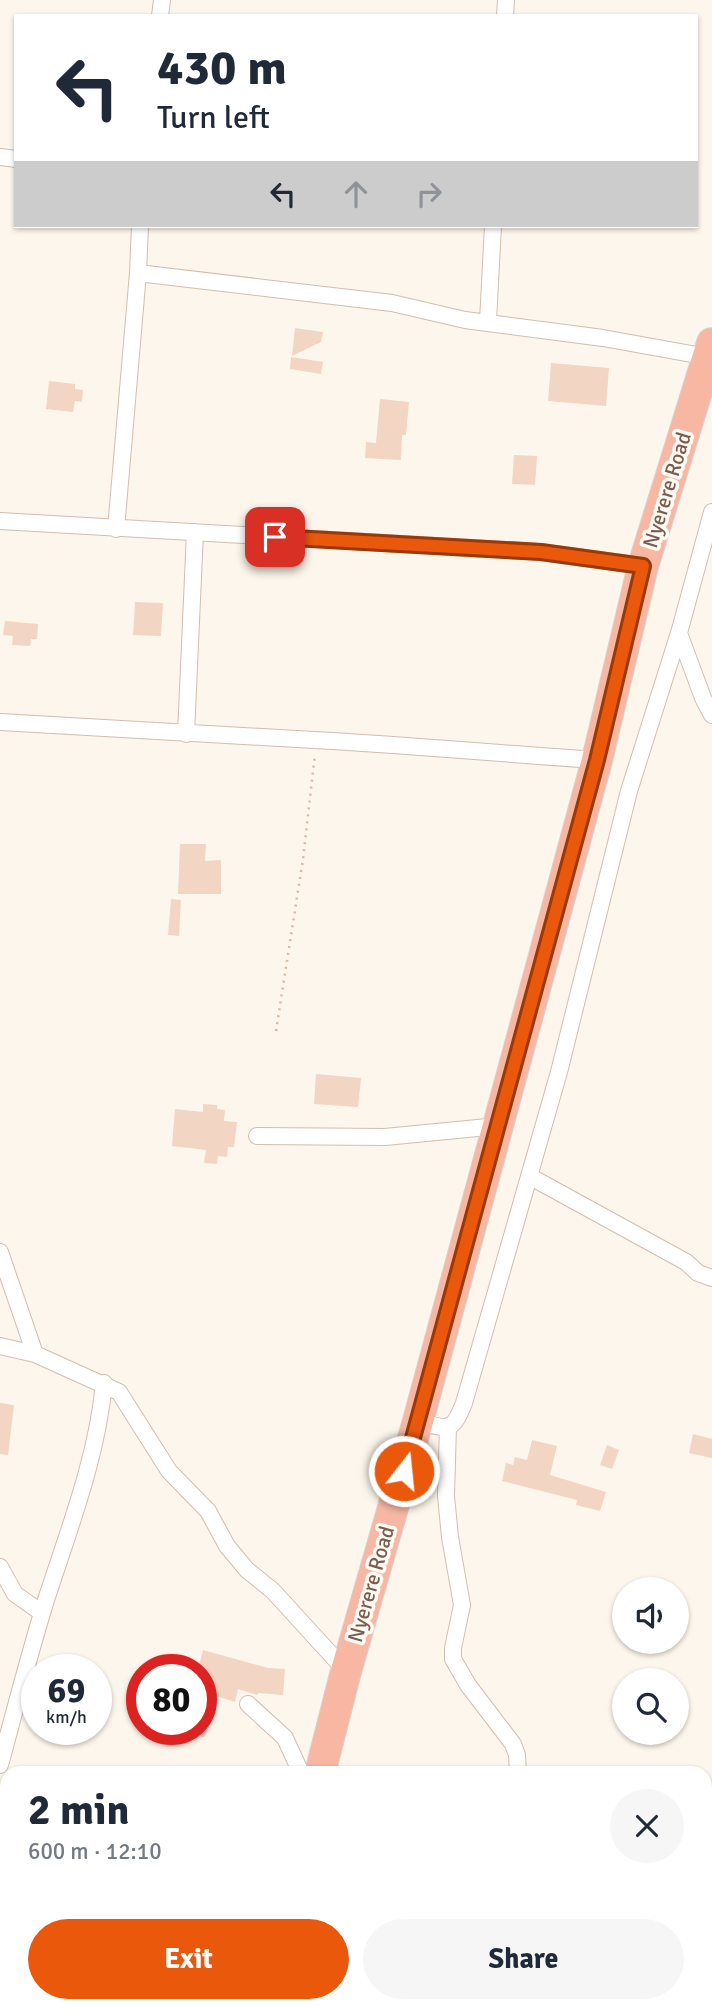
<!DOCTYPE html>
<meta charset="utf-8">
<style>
body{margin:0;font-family:Signika,sans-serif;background:#f6f6f7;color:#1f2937;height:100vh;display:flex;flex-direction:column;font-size:26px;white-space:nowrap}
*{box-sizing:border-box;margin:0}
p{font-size:23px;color:#747a83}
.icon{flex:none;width:38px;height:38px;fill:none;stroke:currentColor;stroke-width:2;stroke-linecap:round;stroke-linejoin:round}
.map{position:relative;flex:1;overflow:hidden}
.panel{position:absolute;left:0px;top:1766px;width:712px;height:247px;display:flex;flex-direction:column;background:#fff;border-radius:21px 21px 0 0;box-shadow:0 2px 5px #0004}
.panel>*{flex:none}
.guide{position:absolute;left:14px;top:14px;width:684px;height:214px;border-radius:0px;box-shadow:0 2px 5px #0004;background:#fff;color:#1f2937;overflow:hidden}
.tools{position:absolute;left:612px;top:1577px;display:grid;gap:14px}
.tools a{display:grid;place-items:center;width:77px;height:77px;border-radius:50%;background:#fff;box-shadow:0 2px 5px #0004;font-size:35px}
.speed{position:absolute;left:21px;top:1654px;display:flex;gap:14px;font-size:35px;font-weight:700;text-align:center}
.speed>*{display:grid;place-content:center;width:91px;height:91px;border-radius:50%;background:#fff;box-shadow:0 2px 5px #0004;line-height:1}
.speed small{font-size:18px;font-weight:400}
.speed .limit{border:10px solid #d22;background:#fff;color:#111}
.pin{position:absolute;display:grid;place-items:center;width:60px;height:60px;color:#fff;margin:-30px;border-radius:14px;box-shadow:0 4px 10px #0006}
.me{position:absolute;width:77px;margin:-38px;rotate:16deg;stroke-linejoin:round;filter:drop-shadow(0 0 5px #0008)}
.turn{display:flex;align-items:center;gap:24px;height:147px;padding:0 28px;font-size:32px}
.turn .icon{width:91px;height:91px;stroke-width:2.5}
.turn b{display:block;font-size:49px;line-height:60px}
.lanes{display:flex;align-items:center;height:66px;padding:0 28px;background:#0003;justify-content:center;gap:35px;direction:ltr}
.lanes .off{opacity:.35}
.round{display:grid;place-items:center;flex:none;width:74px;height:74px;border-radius:37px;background:#f6f6f7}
.headline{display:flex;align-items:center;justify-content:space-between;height:119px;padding:0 28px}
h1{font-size:42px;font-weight:700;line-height:52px}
.button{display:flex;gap:14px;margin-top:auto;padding:14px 28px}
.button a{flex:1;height:80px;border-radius:42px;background:#ea580c;color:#fff;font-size:28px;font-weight:700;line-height:80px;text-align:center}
.button a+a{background:#f6f6f7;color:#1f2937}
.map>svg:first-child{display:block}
</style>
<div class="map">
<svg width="712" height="2012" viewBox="0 0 712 2012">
<rect width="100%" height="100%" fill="#fdf6ec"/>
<path fill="#f3d5c3" d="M 295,328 L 323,332 L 321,342 L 292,356 Z
M 291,357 L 323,362 L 321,374 L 290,369 Z
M 551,363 L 609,368 L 606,406 L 548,401 Z
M 49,381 L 75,384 L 75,389 L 83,390 L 82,402 L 75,401 L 73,412 L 46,409 Z
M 380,399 L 409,402 L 406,435 L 402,435 L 401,460 L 365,458 L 366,442 L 376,443 Z
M 514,455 L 537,456 L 535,485 L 512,484 Z
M 135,602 L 163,603 L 161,636 L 133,635 Z
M 5,621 L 38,624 L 37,639 L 31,639 L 30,646 L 12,645 L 13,636 L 3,635 Z
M 180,844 L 206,844 L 205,861 L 221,860 L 221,894 L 178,894 Z
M 171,899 L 181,900 L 179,936 L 168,935 Z
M 316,1074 L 361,1078 L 358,1107 L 314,1104 Z
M 203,1104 L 217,1105 L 217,1109 L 225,1110 L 224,1121 L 237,1122 L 234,1147 L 228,1147 L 227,1157 L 218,1156 L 217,1164 L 204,1163 L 206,1150 L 172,1146 L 175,1109 L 203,1112 Z
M 0,1403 L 14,1405 L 8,1455 L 0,1454 Z
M 693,1434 L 712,1439 L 712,1458 L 689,1453 Z
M 532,1440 L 557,1446 L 550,1475 L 606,1492 L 600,1511 L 576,1505 L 577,1500 L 502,1481 L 506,1463 L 513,1465 L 515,1457 L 527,1460 Z
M 607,1445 L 619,1450 L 612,1469 L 600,1465 Z
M 203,1650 L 268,1668 L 285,1669 L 283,1695 L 258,1693 L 258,1695 L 238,1689 L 235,1702 L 216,1696 L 205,1737 L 201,1737 L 201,1670 L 198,1670 Z"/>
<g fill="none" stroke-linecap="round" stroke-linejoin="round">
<defs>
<path id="street" d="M 160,16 L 162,0
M 505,16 L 506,0
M 0,157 L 16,159
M 138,273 L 392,303 L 465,320 L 603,338 L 708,357
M 488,321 L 493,226
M 0,521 L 541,552 L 643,566
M 116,529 L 138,273 L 140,226
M 679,633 L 703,698 L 712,715
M 0,722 C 105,729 210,734 314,740 C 409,745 503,754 597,760
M 186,734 L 195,532
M 257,1136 L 385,1137 L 498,1126
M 529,1176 L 686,1262 L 698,1273 L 712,1278
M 0,1252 L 35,1354 L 119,1392 L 169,1471 L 208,1511 L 227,1546 L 247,1570 L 273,1591 L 346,1671
M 0,1346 L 35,1354
M 418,1421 C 449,1430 452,1433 464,1403 L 559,1072 L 629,791 L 679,633 L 712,512
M 448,1426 L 446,1496 L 450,1537 L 462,1605 L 453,1648 L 453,1659 L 468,1685 L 513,1744 L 517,1755 L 518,1773
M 0,1567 L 15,1594 L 42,1613
M 248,1704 L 285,1738 L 301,1773
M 0,1765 C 15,1710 29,1655 46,1600 C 69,1529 97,1458 104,1383
M 0,1879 L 7,1881
M 633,2006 L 638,2012
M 144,2012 L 145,2006"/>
<path id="highway" d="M 320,1773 L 346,1671 L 418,1421 L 597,760 L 643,566 L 712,343
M 258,2012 L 260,2006"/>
</defs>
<use href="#street" stroke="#d1beb0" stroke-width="18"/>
<use href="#highway" stroke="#dad1cd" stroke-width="32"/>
<path stroke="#d9b8a5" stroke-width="2.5" stroke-dasharray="2 5" stroke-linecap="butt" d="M 276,1031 L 303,859 L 315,754"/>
<use href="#street" stroke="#fff" stroke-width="16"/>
<use href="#highway" stroke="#f7b7a3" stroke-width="30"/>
</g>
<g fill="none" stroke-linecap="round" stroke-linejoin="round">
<defs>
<path id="route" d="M 275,537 L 541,552 L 643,566 L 597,760 L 404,1471"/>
</defs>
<use href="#route" stroke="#983908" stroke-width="18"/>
<use href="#route" stroke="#ea580c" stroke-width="12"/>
</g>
<g text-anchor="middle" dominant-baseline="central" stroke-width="7" stroke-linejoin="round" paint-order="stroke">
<g font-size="21" fill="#7a5c4d" stroke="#fffaf3">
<text transform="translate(667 490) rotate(-73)">Nyerere Road</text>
<text transform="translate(371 1584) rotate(-74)">Nyerere Road</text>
</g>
</g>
</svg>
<div class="tools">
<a><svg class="icon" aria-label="sound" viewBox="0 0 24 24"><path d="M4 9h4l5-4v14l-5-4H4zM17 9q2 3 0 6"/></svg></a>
<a><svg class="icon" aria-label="search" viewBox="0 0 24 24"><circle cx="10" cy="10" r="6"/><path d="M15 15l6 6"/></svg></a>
</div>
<div class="speed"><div>69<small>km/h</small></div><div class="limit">80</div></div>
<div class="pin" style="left:275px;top:537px;background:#d93025"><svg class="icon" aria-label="arrive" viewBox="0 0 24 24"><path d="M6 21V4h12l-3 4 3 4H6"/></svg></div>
<svg class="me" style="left:404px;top:1471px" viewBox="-20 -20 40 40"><circle r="17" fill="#ea580c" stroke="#fff" stroke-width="3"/><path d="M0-11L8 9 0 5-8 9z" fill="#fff"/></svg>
<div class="guide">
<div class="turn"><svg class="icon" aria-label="left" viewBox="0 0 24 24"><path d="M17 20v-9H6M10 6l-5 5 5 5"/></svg><div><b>430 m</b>Turn left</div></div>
<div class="lanes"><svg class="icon" aria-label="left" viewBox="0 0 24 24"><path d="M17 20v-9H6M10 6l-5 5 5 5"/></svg><svg class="icon off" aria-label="ahead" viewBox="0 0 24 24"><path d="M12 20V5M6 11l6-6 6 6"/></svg><svg class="icon off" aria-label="right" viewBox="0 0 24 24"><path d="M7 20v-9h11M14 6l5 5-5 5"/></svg></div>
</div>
<section class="panel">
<div class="headline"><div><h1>2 min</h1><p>600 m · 12:10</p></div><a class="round"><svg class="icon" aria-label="close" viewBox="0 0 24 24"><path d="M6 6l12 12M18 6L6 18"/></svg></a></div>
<div class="button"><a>Exit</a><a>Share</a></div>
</section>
</div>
